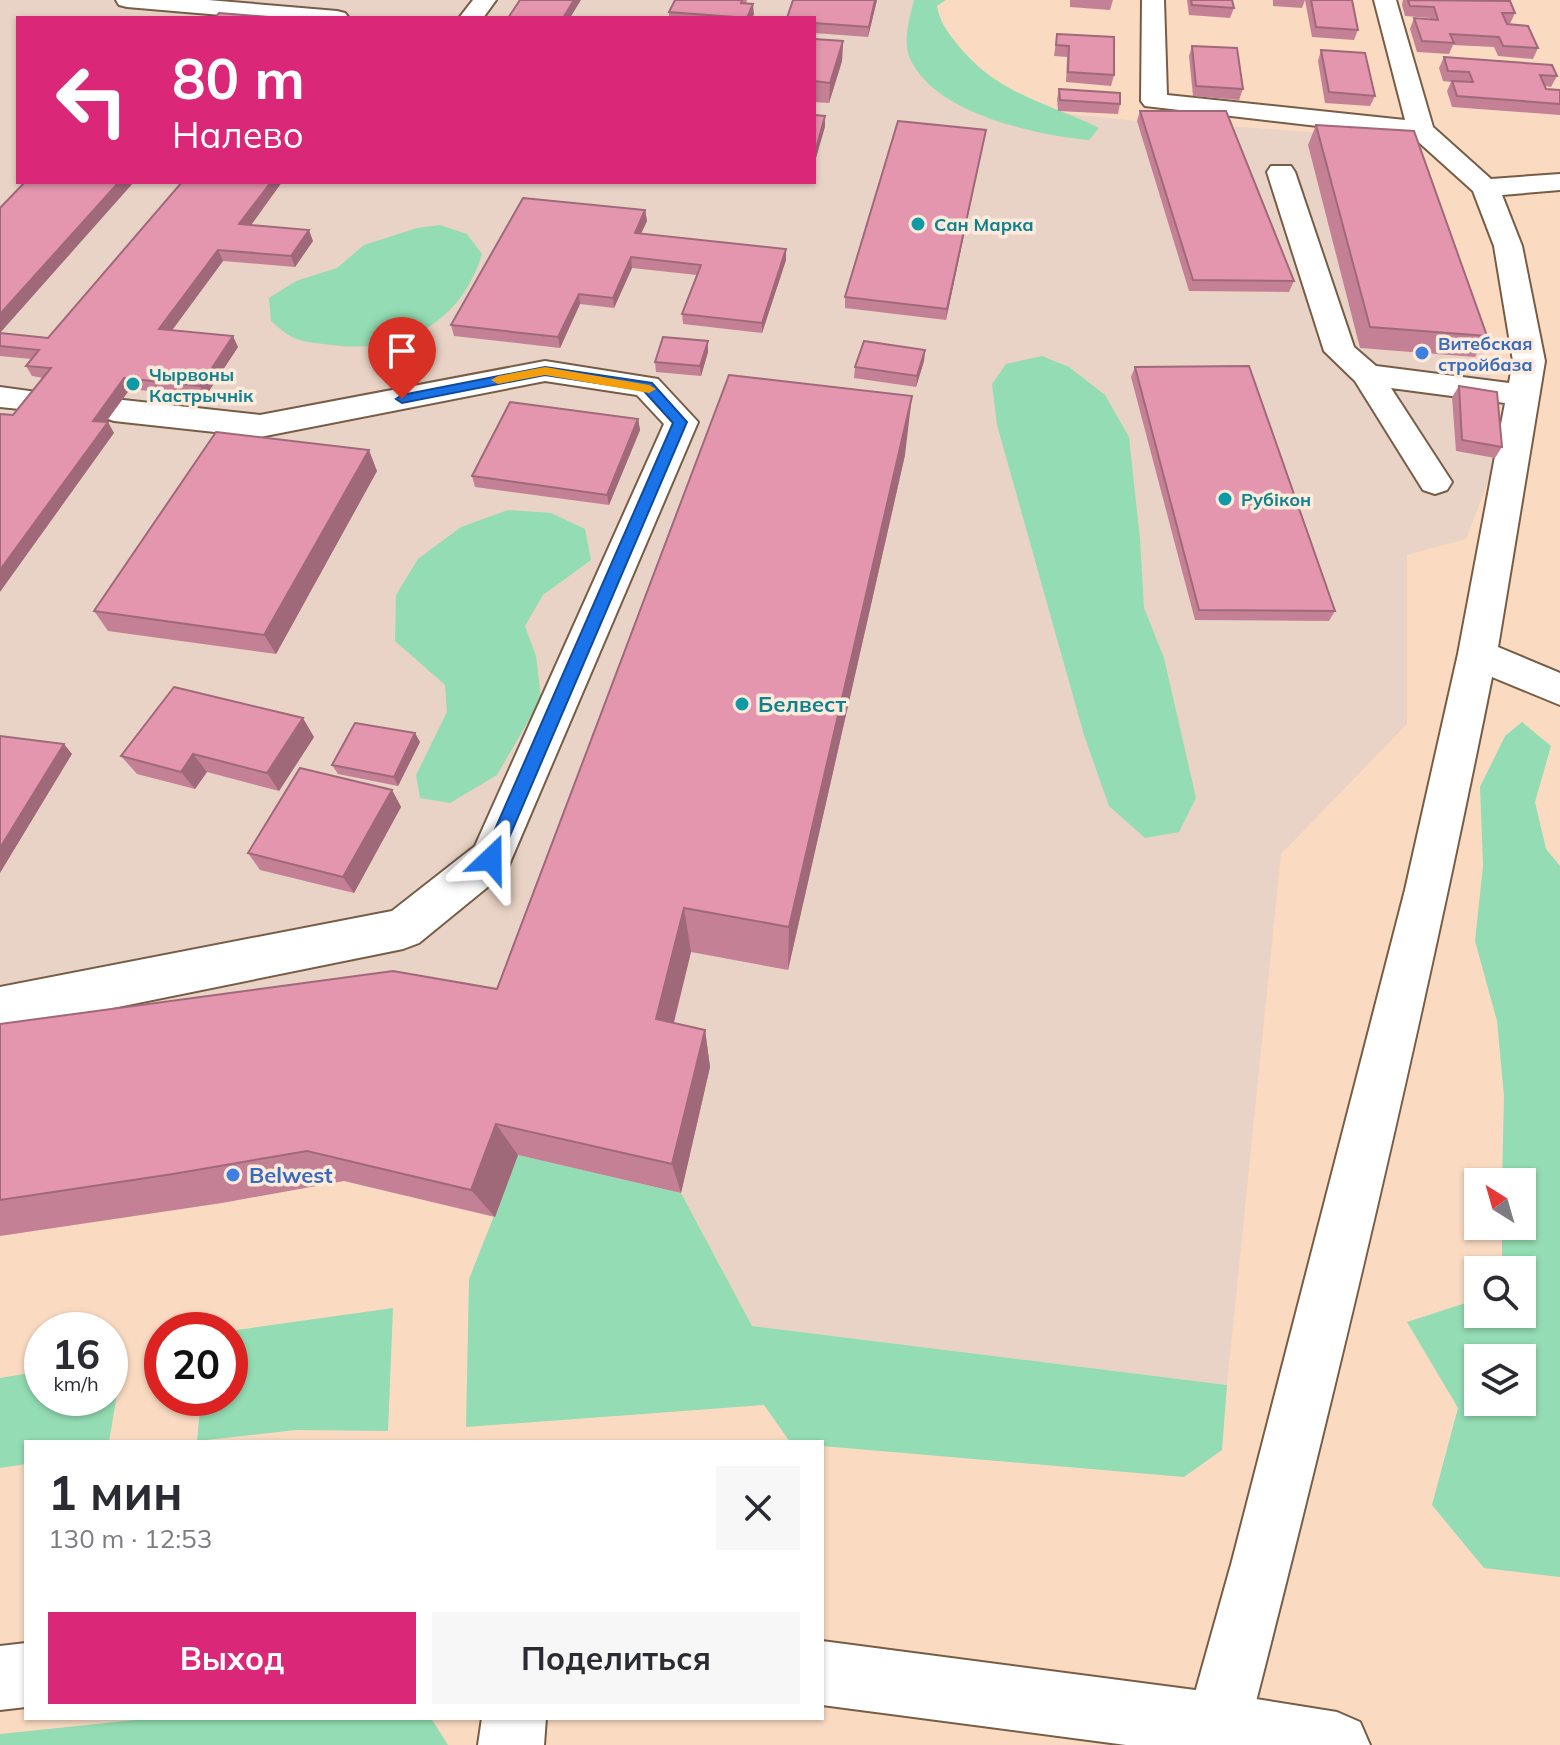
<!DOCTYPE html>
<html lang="ru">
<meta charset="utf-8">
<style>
body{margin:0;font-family:Mulish,sans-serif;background:#f7f7f7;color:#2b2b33;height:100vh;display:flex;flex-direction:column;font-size:30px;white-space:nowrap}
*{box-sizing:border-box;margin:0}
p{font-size:26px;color:#7c7c81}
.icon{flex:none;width:44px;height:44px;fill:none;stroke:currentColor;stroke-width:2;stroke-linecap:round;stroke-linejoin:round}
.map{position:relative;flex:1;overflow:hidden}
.panel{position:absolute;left:24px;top:1440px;width:800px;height:280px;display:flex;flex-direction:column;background:#fff;border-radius:0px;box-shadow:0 2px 6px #0004}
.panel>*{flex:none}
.hud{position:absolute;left:16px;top:16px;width:800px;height:168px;border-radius:0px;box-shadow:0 2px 6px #0004;background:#db2777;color:#fff;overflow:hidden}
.needle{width:52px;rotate:323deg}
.fabs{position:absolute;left:1464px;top:1168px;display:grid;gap:16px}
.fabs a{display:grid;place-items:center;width:72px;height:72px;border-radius:0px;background:#fff;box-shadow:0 2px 6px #0004;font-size:40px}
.speed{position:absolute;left:24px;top:1312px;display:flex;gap:16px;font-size:40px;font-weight:700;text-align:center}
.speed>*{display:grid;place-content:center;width:104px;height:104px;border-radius:50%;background:#fff;box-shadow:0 2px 6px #0004;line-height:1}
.speed small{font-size:20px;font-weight:400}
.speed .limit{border:12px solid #d22;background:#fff;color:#111}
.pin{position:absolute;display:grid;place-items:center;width:68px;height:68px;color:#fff;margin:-82px -34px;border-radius:50% 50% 50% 0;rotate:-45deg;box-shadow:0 0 8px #0007}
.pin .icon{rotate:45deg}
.me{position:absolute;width:88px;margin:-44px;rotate:23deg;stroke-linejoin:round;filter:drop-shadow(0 0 6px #0008)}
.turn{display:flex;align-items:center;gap:28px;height:168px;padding:0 24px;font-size:36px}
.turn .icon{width:104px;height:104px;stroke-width:2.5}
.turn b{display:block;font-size:56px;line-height:68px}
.round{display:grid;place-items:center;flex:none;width:84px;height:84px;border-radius:0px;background:#f7f7f7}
.head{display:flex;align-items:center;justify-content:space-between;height:136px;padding:0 24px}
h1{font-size:48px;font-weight:700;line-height:60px}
.cta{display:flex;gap:16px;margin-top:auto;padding:16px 24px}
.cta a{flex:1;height:92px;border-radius:0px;background:#db2777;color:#fff;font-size:32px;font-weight:700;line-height:92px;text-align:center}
.cta a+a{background:#f7f7f7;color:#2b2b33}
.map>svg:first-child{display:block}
</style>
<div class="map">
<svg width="1560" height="1745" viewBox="0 0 1560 1745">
<rect width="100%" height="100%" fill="#fadbc2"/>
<path fill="#e9d3c6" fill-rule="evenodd" d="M 0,0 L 937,0 L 926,76 L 985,105 L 1137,121 L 1223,121 L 1225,126 L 1409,139 L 1425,159 L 1491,378 L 1495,464 L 1466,539 L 1407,555 L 1407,724 L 1281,854 L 1227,1385 L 752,1326 L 681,1193 L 518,1156 L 495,1217 L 344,1181 L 0,1235 ZM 18,18 L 814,18 L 814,182 L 18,182 Z"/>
<path fill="#94dcb3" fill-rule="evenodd" d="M 914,0 L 946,0 L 937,6 C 940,23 947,31 957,44 C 997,94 1045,102 1099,128 L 1089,140 C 1035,135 931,113 909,56 C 903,40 910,16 914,0 Z
M 440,225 L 467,234 L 482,254 C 461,323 403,354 332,345 C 301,341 295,343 271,321 L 269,298 L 296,281 L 337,268 L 364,245 L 417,228 Z
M 1042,356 L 1069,367 L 1105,395 L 1129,437 L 1140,539 L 1144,608 L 1164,658 L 1196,798 L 1179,832 L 1145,838 L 1109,806 L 1084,735 L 997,425 L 992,384 L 1006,364 Z
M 508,510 L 551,513 L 585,529 L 591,560 L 543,595 L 525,626 L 536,656 L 541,699 L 497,775 L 450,803 L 420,798 L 416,775 L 447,712 L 445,685 L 395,641 L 396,595 L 418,559 L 461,527 Z
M 1522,722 L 1551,746 L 1535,802 L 1546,849 L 1560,866 L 1560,1577 L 1484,1568 L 1432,1505 L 1458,1408 L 1407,1322 L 1478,1299 L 1478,1314 L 1522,1314 L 1522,1270 L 1502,1270 L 1502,1226 L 1522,1226 L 1522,1182 L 1502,1182 L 1504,1096 L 1497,1021 L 1475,941 L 1483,866 L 1480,787 L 1505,736 ZM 1522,1358 L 1522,1402 L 1478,1402 L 1478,1358 Z
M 518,1155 L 681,1193 L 752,1326 L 1227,1385 L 1222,1450 L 1184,1477 L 822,1446 L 822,1442 L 790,1442 L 764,1405 L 466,1427 L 469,1279 Z
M 393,1308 L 388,1431 L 296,1430 L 197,1441 L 201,1398 L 230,1398 L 230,1331 Z
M 123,1358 L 109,1442 L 26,1442 L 26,1464 L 0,1468 L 0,1378 L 42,1371 L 42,1398 L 110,1398 L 110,1360 Z
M 154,1718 L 431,1718 L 448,1745 L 0,1745 L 0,1734 Z"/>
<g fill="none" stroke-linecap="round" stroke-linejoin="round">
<defs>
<path id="minor" d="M 116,0 L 208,0 L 337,11 L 345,13 L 349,18 L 256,18 L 127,7 L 119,5 Z
M 473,0 L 496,0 L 483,18 L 459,18 Z
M 1142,0 L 1164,0 L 1167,95 L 1405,120 L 1374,0 L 1396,0 L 1433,127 L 1491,179 L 1560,174 L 1560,190 L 1502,195 L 1522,246 L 1545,361 L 1498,647 L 1560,673 L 1560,705 L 1492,677 C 1422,1028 1339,1378 1250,1725 L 1251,1745 L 1185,1745 L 1186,1725 L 1232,1561 L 1405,890 L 1458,654 L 1505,403 L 1391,388 L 1452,482 L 1447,490 L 1435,494 L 1423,490 L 1355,381 L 1324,351 L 1267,172 L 1271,166 L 1291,166 L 1295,172 L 1354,347 L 1376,366 L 1509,383 L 1513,361 L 1494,246 L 1473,191 L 1413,137 L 1145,106 L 1141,101 Z
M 545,361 L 658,379 L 698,422 L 506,872 L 419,943 L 403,949 L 0,1031 L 0,987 L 392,911 L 475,846 L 664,424 L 637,395 L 545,381 L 260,437 L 114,421 L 102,417 L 98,410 L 102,403 L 114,399 L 260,415 Z
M 0,387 L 51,394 L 55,401 L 51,408 L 39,411 L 0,407 Z"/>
<path id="major" d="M 822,1641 L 1218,1693 L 1337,1712 L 1360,1722 L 1370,1745 L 1126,1745 L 822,1705 Z
M 26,1643 L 26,1707 L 0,1710 L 0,1646 Z
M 482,1718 L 546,1718 L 544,1745 L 478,1745 Z"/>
</defs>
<use href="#minor" stroke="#775d46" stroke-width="4"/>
<use href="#major" stroke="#775d46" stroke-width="4"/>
<use href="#minor" fill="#fff" fill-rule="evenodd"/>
<use href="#major" fill="#fff" fill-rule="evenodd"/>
</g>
<path fill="#c48196" d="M 675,0 L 747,0 L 746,3 L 754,14 L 752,18 L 669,18 L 669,12 Z
M 793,0 L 877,0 L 868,37 L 814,33 L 814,18 Z
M 1070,0 L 1113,0 L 1110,10 L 1070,7 Z
M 1187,0 L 1232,0 L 1234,8 L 1230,18 L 1189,15 Z
M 1273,0 L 1305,0 L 1302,8 L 1273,6 Z
M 1305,0 L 1352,0 L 1358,30 L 1354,40 L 1312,37 Z
M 1403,0 L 1495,0 L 1515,13 L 1510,24 L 1506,23 L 1538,48 L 1533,59 L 1498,56 L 1494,47 L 1453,45 L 1449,54 L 1417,52 L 1410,29 L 1414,18 L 1430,19 L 1430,18 L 1405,16 L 1402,5 Z
M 1057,34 L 1114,75 L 1111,86 L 1066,82 L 1067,57 L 1054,56 Z
M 814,39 L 843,41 L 842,61 L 829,103 L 814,102 Z
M 1192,46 L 1243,89 L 1239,100 L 1193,96 L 1189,56 Z
M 1321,50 L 1375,96 L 1370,106 L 1325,103 L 1318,61 Z
M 1444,57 L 1557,76 L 1551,87 L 1545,86 L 1546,89 L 1560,90 L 1560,115 L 1452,107 L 1447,91 L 1451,82 L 1443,81 L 1439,68 Z
M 1059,89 L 1120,104 L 1118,114 L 1058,111 L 1057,99 Z
M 1140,111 L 1294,281 L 1289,292 L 1189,291 L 1137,121 Z
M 1316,125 L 1487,336 L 1475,357 L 1360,348 L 1308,145 Z
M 986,130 L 946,320 L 845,308 L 845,297 Z
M 282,182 L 251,225 L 313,241 L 295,267 L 223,261 L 172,330 L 238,347 L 205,397 L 130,389 L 106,422 L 114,433 L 13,415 L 43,378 L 32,376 L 26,366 L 31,359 L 0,356 L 0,333 L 48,338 Z
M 645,210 L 647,221 L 641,234 L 786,260 L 762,333 L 683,324 L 682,314 L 697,275 L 632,268 L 614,308 L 580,304 L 560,348 L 454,336 L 451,325 Z
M 708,341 L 708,352 L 701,376 L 656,372 L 655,362 Z
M 925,350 L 924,361 L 916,387 L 854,378 L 855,367 Z
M 1135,367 L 1335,611 L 1329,621 L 1195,620 L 1131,377 Z
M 1459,386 L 1502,447 L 1495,458 L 1456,451 L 1452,397 Z
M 638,419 L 640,430 L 609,505 L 475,487 L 472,476 Z
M 905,455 L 788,970 L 691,952 L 674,1023 L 705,1030 L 710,1067 L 681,1193 L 518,1155 L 495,1217 L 344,1181 L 222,1203 L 0,1236 L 0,1024 L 497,989 Z
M 377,471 L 276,654 L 108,631 L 94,611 Z
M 314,737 L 279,791 L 207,772 L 195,789 L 137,774 L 121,756 Z
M 420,742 L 398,786 L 338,774 L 332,765 Z
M 392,790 L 401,807 L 354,893 L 260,870 L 248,853 Z"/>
<path fill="#a0697a" d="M 574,0 L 581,0 L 570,18 L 563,18 Z
M 875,0 L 877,0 L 868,37 L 869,27 Z
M 753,4 L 754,14 L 752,18 L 747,18 Z
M 843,41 L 842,61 L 829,103 L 830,83 Z
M 825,116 L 825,127 L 814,165 L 814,156 Z
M 986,130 L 984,140 L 946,320 L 947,309 Z
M 119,182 L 134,182 L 0,333 L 0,314 Z
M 271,182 L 282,182 L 244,235 L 239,224 Z
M 645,210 L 647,221 L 636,244 L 635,233 Z
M 309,230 L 313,241 L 295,267 L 291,256 Z
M 786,249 L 786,260 L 762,333 L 762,323 Z
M 218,250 L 223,261 L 165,340 L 159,329 Z
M 631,257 L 632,268 L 614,308 L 613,298 Z
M 579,294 L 580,304 L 560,348 L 558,337 Z
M 233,336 L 238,347 L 205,397 L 200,386 Z
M 708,341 L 708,352 L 701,376 L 700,366 Z
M 925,350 L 924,361 L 916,387 L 917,376 Z
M 124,378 L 130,389 L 99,431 L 93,421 Z
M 912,396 L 905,455 L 788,970 L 789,927 Z
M 638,419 L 640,430 L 609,505 L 607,495 Z
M 108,422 L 114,433 L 0,592 L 0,570 Z
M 369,450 L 377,471 L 276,654 L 264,635 Z
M 303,718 L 314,737 L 279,791 L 267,773 Z
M 415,733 L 420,742 L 398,786 L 394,777 Z
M 64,744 L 72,754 L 0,873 L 0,848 Z
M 193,754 L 207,772 L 195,789 L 181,772 Z
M 392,790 L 401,807 L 354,893 L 343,877 Z
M 684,908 L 691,952 L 665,1057 L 656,1019 Z
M 705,1030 L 710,1067 L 681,1193 L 672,1164 Z
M 496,1124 L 518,1155 L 495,1217 L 471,1190 Z"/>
<path fill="#e496ae" stroke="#a0697a" stroke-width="2" d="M 520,0 L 574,0 L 563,18 L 508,18 Z
M 675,0 L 742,0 L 741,3 L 753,4 L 747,18 L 669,12 Z
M 793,0 L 875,0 L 869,27 L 814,23 L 814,18 L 787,18 Z
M 1191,0 L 1232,0 L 1234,8 L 1192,5 Z
M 1311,0 L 1352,0 L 1358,30 L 1316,27 Z
M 1408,0 L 1510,1 L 1515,13 L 1502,13 L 1507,24 L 1528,26 L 1538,48 L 1503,46 L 1499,37 L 1450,34 L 1454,43 L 1422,41 L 1414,18 L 1438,20 L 1434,7 L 1410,6 Z
M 219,13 L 281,18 L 215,18 Z
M 1057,34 L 1114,37 L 1114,75 L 1068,72 L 1069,46 L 1056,45 Z
M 814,39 L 843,41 L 830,83 L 814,81 Z
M 1192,46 L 1237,48 L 1243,89 L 1196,86 Z
M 1321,50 L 1365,53 L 1375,96 L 1329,92 Z
M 1444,57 L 1552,65 L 1557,76 L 1540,75 L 1546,89 L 1560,90 L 1560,104 L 1457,96 L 1452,81 L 1473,82 L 1469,72 L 1448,71 Z
M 1059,89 L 1120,93 L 1120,104 L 1060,100 Z
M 1140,111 L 1226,111 L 1294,281 L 1193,280 Z
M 814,115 L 825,116 L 814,156 Z
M 898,121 L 986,130 L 947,309 L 845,297 Z
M 1316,125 L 1414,131 L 1487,336 L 1370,327 Z
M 25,182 L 119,182 L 0,314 L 0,208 Z
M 182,182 L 271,182 L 239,224 L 309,230 L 291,256 L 218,250 L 159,329 L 233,336 L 200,386 L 124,378 L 93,421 L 108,422 L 0,570 L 0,414 L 13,415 L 51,368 L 26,366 L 39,350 L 0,346 L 0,333 L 48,338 Z
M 523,198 L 645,210 L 635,233 L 786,249 L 762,323 L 682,314 L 701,265 L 631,257 L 613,298 L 579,294 L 558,337 L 451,325 Z
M 663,337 L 708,341 L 700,366 L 655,362 Z
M 864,341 L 925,350 L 917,376 L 855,367 Z
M 1249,366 L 1335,611 L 1199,610 L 1135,367 Z
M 729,375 L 912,396 L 789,927 L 684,908 L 656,1019 L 705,1030 L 672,1164 L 496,1124 L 471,1190 L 307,1151 L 173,1174 L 0,1200 L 0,1024 L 393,971 L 497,989 Z
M 1459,386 L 1497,392 L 1502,447 L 1462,440 Z
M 510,402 L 638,419 L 607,495 L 472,476 Z
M 216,432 L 369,450 L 264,635 L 94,611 Z
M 174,687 L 303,718 L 267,773 L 193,754 L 181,772 L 121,756 Z
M 355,723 L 415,733 L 394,777 L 332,765 Z
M 0,736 L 64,744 L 0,848 Z
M 300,768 L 392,790 L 343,877 L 248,853 Z"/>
<path fill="#1a73e8" stroke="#114b97" stroke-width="2" d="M 545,367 L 652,383 L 687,422 L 500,859 L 497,864 L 484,864 L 482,859 L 673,423 L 643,390 L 545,375 L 402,403 L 396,399 L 402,395 Z"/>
<path fill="#f59e0b" d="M 545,367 L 649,385 L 656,389 L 649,393 L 545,375 L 498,384 L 491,380 L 498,376 Z"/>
<g fill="#0f9aa8" stroke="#feebdc" stroke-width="3">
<circle cx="918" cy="224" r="8"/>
<circle cx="133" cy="384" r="8"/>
<circle cx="1225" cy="499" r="8"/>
<circle cx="742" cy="704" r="8"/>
</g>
<g fill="#3f7fe0" stroke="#feebdc" stroke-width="3">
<circle cx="1422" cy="353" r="8"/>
<circle cx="233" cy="1175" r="8"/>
</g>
<g text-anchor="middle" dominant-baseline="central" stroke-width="7" stroke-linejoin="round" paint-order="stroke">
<g font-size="18" font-weight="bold" fill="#0d838f" stroke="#feebdc" text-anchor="start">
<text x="934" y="224">Сан Марка</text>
<text x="149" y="374">Чырвоны<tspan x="149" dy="21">Кастрычнік</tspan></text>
<text x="1241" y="499">Рубікон</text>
</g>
<g font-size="18" font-weight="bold" fill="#366cbe" stroke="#feebdc" text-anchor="start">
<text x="1438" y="343">Витебская<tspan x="1438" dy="21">стройбаза</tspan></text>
</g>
<g font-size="22" font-weight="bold" fill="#0d838f" stroke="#feebdc" text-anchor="start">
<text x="758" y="704">Белвест</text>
</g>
<g font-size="22" font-weight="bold" fill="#366cbe" stroke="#feebdc" text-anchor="start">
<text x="249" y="1175">Belwest</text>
</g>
</g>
</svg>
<div class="fabs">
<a><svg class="needle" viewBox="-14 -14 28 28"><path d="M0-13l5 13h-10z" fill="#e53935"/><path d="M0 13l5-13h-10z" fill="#7c7c81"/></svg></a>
<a><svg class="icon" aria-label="search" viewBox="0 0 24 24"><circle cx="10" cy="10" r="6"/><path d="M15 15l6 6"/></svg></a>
<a><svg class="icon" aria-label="layers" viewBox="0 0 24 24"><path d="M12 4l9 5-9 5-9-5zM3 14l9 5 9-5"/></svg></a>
</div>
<div class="speed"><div>16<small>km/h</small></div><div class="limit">20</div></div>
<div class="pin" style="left:402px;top:399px;background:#d93025"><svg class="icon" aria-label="arrive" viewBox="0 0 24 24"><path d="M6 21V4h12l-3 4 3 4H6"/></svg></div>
<svg class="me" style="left:491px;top:859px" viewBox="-20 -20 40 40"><path d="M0-17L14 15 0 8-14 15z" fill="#1a73e8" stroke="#fff" stroke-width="4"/></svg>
<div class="hud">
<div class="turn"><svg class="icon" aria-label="left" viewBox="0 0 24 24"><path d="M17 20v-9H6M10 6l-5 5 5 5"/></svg><div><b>80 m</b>Налево</div></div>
</div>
<section class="panel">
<div class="head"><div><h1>1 мин</h1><p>130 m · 12:53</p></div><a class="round"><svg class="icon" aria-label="close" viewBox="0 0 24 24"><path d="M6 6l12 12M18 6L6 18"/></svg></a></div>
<div class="cta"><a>Выход</a><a>Поделиться</a></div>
</section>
</div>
